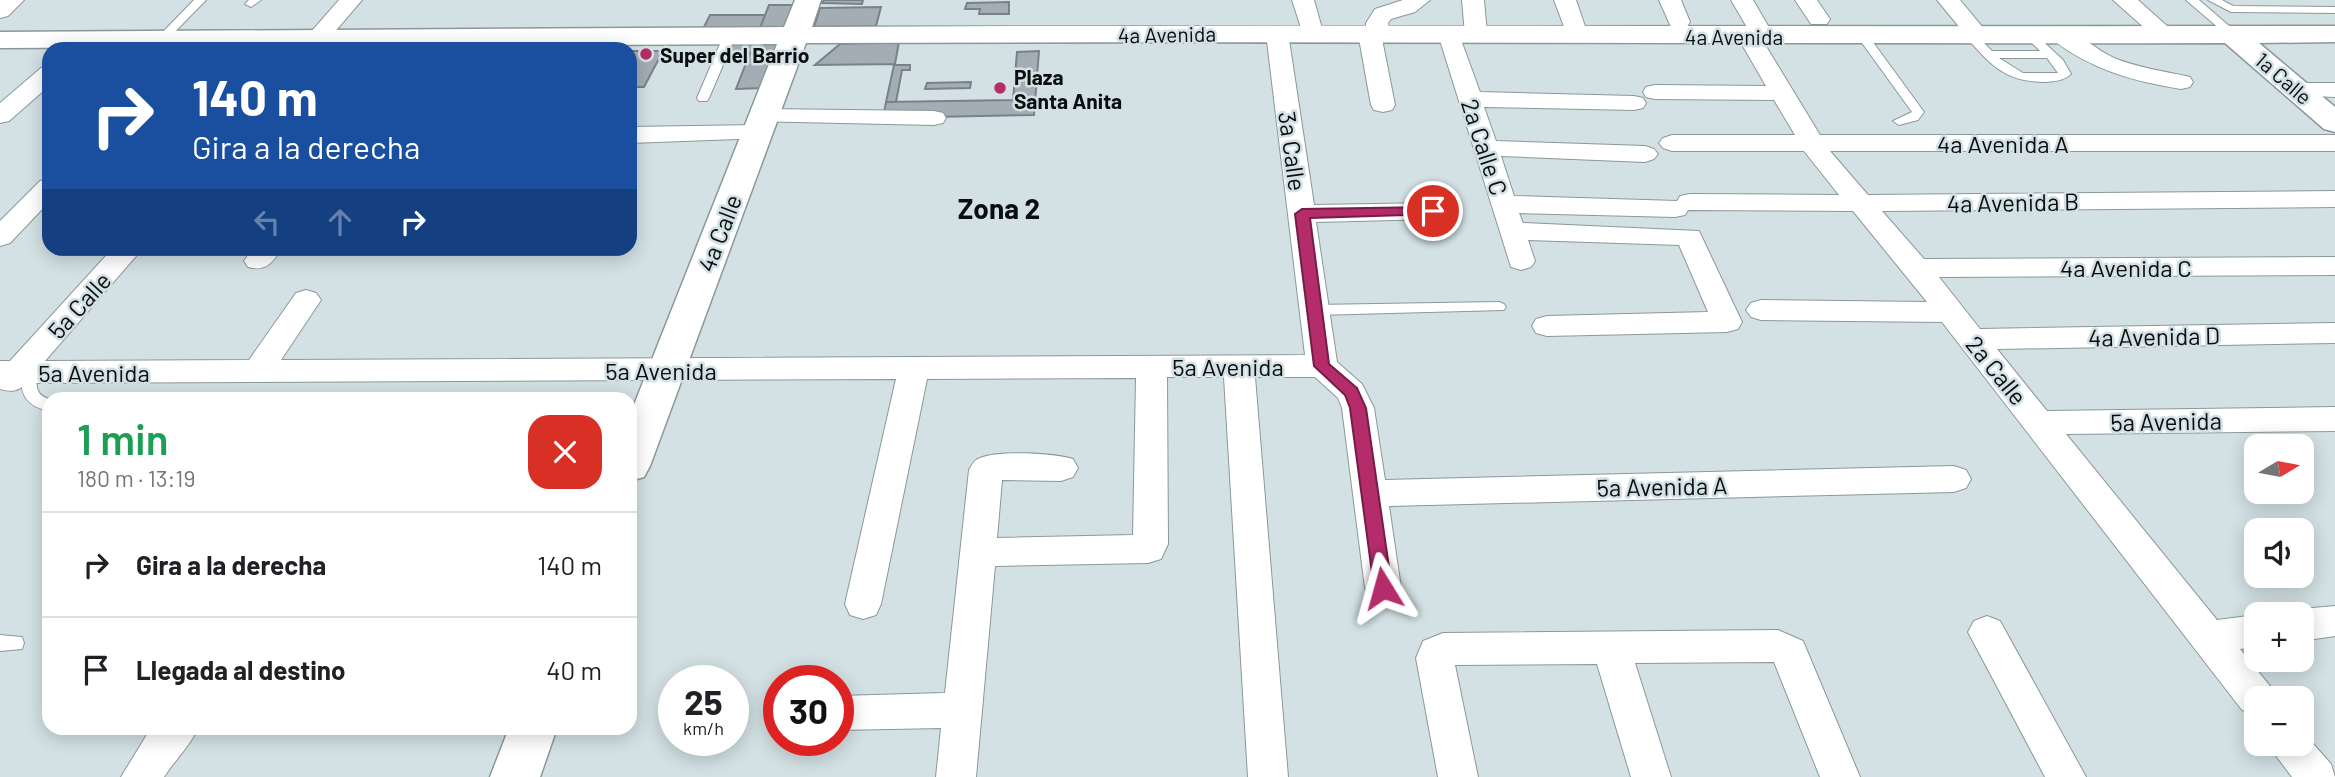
<!DOCTYPE html>
<html lang="es">
<meta charset="utf-8">
<style>
body{margin:0;font-family:Barlow,sans-serif;background:#f2f2f2;color:#202124;height:100vh;display:flex;flex-direction:column;font-size:26px;white-space:nowrap}
*{box-sizing:border-box;margin:0}
p{font-size:23px;color:#757577}
.icon{flex:none;width:38px;height:38px;fill:none;stroke:currentColor;stroke-width:2;stroke-linecap:round;stroke-linejoin:round}
.map{position:relative;flex:1;overflow:hidden}
.details{position:absolute;left:42px;top:392px;width:595px;height:343px;display:flex;flex-direction:column;background:#fff;border-radius:21px;box-shadow:0 4px 18px #0003}
.details>*{flex:none}
.banner{position:absolute;left:42px;top:42px;width:595px;height:214px;border-radius:21px;box-shadow:0 4px 18px #0003;background:#1a4fa0;color:#fff;overflow:hidden}
.needle{width:46px;rotate:80deg}
.buttons{position:absolute;left:2244px;top:434px;display:grid;gap:14px}
.buttons a{display:grid;place-items:center;width:70px;height:70px;border-radius:14px;background:#fff;box-shadow:0 4px 18px #0003;font-size:35px}
.speed{position:absolute;left:658px;top:665px;display:flex;gap:14px;font-size:35px;font-weight:700;text-align:center}
.speed>*{display:grid;place-content:center;width:91px;height:91px;border-radius:50%;background:#fff;box-shadow:0 4px 18px #0003;line-height:1}
.speed small{font-size:18px;font-weight:400}
.speed .limit{border:10px solid #d22;background:#fff;color:#111}
.pin{position:absolute;display:grid;place-items:center;width:60px;height:60px;color:#fff;margin:-30px;border:4px solid #fff;border-radius:50%;box-shadow:0 2px 7px #0007}
.me{position:absolute;width:77px;margin:-38px;rotate:352deg;stroke-linejoin:round;filter:drop-shadow(0 0 5px #0008)}
.turn{display:flex;align-items:center;gap:24px;height:147px;padding:0 35px;font-size:32px}
.turn .icon{width:91px;height:91px;stroke-width:2.5}
.turn b{display:block;font-size:49px;line-height:60px}
.lanes{display:flex;align-items:center;height:66px;padding:0 35px;background:#0003;justify-content:center;gap:35px;direction:ltr}
.lanes .off{opacity:.35}
.round{display:grid;place-items:center;flex:none;width:74px;height:74px;border-radius:21px;background:#f2f2f2}
.summary{display:flex;align-items:center;justify-content:space-between;height:119px;padding:0 35px}
h1{font-size:42px;font-weight:600;line-height:52px;color:#1e9e55}
ul{padding:0;list-style:none}
li{display:flex;align-items:center;gap:21px;height:105px;padding:0 35px;border-top:2px solid #e0e0e0}
li div{flex:1}
li b{display:block;font-size:26px}
li em{font-style:normal}
.map>svg:first-child{display:block}
</style>
<div class="map">
<svg width="2335" height="777" viewBox="0 0 2335 777">
<rect width="100%" height="100%" fill="#d3e1e4"/>
<path fill="#a4adb5" stroke="#788288" stroke-width="2" d="M 824,0 L 863,0 L 862,4 L 822,3 Z
M 1009,2 L 1009,14 L 979,14 L 980,9 L 965,9 L 967,3 Z
M 769,5 L 796,5 L 788,27 L 760,28 Z
M 881,7 L 876,26 L 814,27 L 820,8 Z
M 710,15 L 765,15 L 760,28 L 704,27 Z
M 782,40 L 763,88 L 736,89 L 750,53 L 727,53 L 732,41 Z
M 899,42 L 895,64 L 815,65 L 840,44 Z
M 630,51 L 663,51 L 644,87 L 630,87 Z
M 1039,51 L 1034,115 L 883,118 L 886,102 L 1013,100 L 1017,52 Z
M 894,65 L 910,65 L 910,70 L 902,70 L 896,102 L 886,102 Z
M 971,82 L 970,88 L 925,89 L 927,83 Z"/>
<g fill="none" stroke-linecap="round" stroke-linejoin="round">
<defs>
<path id="lane" d="M 194,0 L 206,0 L 165,42 L 157,42 L 157,38 Z
M 249,0 L 261,0 L 251,7 L 245,4 Z
M 2186,0 L 2199,0 L 2236,32 L 2236,36 L 2228,36 Z
M 2208,0 L 2222,0 L 2233,6 L 2335,7 L 2335,13 L 2231,12 Z
M 1970,32 L 1974,33 L 1992,51 L 2040,51 L 2024,35 L 2034,33 L 2063,60 L 2071,74 C 2064,81 2055,81 2045,82 C 2005,82 1991,65 1966,37 L 1966,33 ZM 1999,58 L 2047,58 L 2058,73 L 2023,73 Z
M 1863,33 L 1867,34 L 1924,112 L 1918,120 L 1899,125 L 1893,121 L 1912,112 L 1857,36 Z
M 729,34 L 735,37 L 709,98 L 707,101 L 699,101 L 697,98 L 723,37 Z
M 1499,302 L 1504,304 L 1506,307 L 1504,310 L 1315,315 L 1308,310 L 1315,305 Z
M 29,367 L 37,372 C 36,385 35,395 49,399 L 49,411 C 26,406 20,395 21,372 Z
M 0,635 L 22,637 L 24,643 L 22,649 L 0,651 Z"/>
<path id="street" d="M 0,0 L 24,0 L 8,16 L 0,18 Z
M 339,0 L 362,0 L 320,49 L 296,49 Z
M 1292,0 L 1314,0 L 1323,32 L 1320,37 L 1304,37 Z
M 1403,0 L 1430,0 L 1415,12 L 1391,19 L 1388,23 L 1390,33 L 1382,39 L 1395,105 L 1392,110 L 1383,112 L 1374,110 L 1371,105 L 1358,33 L 1366,27 L 1366,23 L 1375,9 Z
M 1462,0 L 1484,0 L 1487,34 L 1484,39 L 1468,39 L 1465,34 Z
M 1554,0 L 1576,0 L 1588,35 L 1585,40 L 1569,40 Z
M 1659,0 L 1681,0 L 1690,22 L 1687,27 L 1671,27 Z
M 1731,0 L 1753,0 L 1774,36 L 1771,41 L 1764,43 L 1820,135 L 2335,135 L 2335,151 L 1830,151 L 1868,195 L 2335,191 L 2335,207 L 1882,211 L 1924,259 L 2335,257 L 2335,275 L 1939,277 L 1980,329 L 2335,323 L 2335,343 L 1997,349 L 2047,411 L 2335,407 L 2335,431 L 2066,434 L 2217,620 L 2256,615 L 2256,647 L 2240,649 L 2270,686 L 2276,698 L 2256,698 L 2256,715 L 2242,710 L 1942,322 L 1761,320 L 1751,317 L 1746,310 L 1751,303 L 1761,300 L 1927,302 L 1853,211 L 1688,210 L 1685,215 L 1675,217 L 1519,213 L 1523,223 L 1699,231 L 1742,322 L 1738,329 L 1727,332 L 1547,336 L 1536,333 L 1532,326 L 1536,319 L 1547,316 L 1708,312 L 1679,245 L 1528,240 L 1535,261 L 1531,267 L 1521,270 L 1511,267 L 1438,34 L 1441,29 L 1457,29 L 1480,92 L 1634,96 L 1643,98 L 1646,103 L 1643,108 L 1634,110 L 1484,107 L 1496,141 L 1645,146 L 1654,149 L 1658,154 L 1654,159 L 1645,162 L 1501,156 L 1514,196 L 1677,201 L 1680,196 L 1690,194 L 1839,195 L 1804,151 L 1672,151 L 1663,148 L 1659,143 L 1663,138 L 1672,135 L 1795,135 L 1774,100 L 1655,99 L 1646,97 L 1643,92 L 1646,87 L 1655,85 L 1766,86 L 1737,36 L 1740,31 L 1748,29 Z
M 1795,0 L 1817,0 L 1830,19 L 1827,24 L 1811,24 Z
M 1937,0 L 1960,0 L 1989,35 L 1986,40 L 1970,40 Z
M 2113,0 L 2138,0 L 2176,34 L 2173,39 L 2157,39 Z
M 1277,26 L 1285,28 L 1288,33 L 1314,205 L 1433,203 L 1443,205 L 1447,211 L 1443,217 L 1433,219 L 1316,222 L 1337,362 L 1362,384 L 1374,408 L 1385,480 L 1954,466 L 1966,470 L 1971,479 L 1966,488 L 1954,492 L 1389,506 L 1401,588 L 1396,598 L 1383,603 L 1370,598 L 1365,588 L 1342,408 L 1338,398 L 1315,377 L 1255,377 L 1288,777 L 1248,777 L 1224,377 L 1167,377 L 1168,544 L 1161,559 L 1148,563 L 995,566 L 976,777 L 936,777 L 941,728 L 838,730 L 838,696 L 945,693 L 969,470 C 972,465 974,460 980,458 C 997,450 1054,453 1073,459 L 1078,468 L 1073,477 L 1061,481 L 1002,480 L 997,538 L 1133,535 L 1136,378 L 927,379 L 881,604 L 876,615 L 863,619 L 850,615 L 845,604 L 896,379 L 26,383 C 18,392 11,392 0,389 L 0,361 L 10,361 L 113,248 L 143,248 L 45,361 L 249,360 L 296,293 L 306,290 L 316,293 L 321,300 L 281,360 L 1305,355 L 1266,33 L 1269,28 Z
M 2061,28 C 2080,33 2096,50 2114,58 C 2138,68 2164,71 2190,77 L 2193,82 L 2190,87 L 2181,89 C 2133,81 2092,70 2053,40 L 2050,35 L 2053,30 Z
M 49,66 L 49,86 L 9,121 L 0,123 L 0,103 L 41,68 Z
M 2299,83 L 2335,83 L 2335,97 L 2290,95 L 2287,90 L 2290,85 Z
M 764,109 L 934,111 L 943,113 L 946,118 L 943,123 L 934,125 L 755,121 L 752,116 L 755,111 Z
M 758,125 L 767,128 L 771,133 L 767,138 L 630,143 L 630,127 Z
M 49,179 L 49,202 L 10,243 L 0,246 L 0,221 L 40,181 Z
M 253,248 L 282,248 C 272,263 266,272 248,267 L 244,261 Z
M 2335,606 L 2335,636 L 2301,641 L 2301,614 L 2288,614 L 2301,609 Z
M 1987,616 L 2000,621 L 2086,777 L 2045,777 L 1968,632 L 1974,621 Z
M 1778,630 L 1803,641 L 1860,777 L 1820,777 L 1774,662 L 1635,663 L 1671,777 L 1631,777 L 1597,664 L 1455,665 L 1478,777 L 1438,777 L 1416,658 L 1423,641 L 1443,633 Z
M 151,728 L 198,728 C 190,746 175,760 164,777 L 121,777 Z
M 2301,730 L 2331,764 L 2335,777 L 2292,777 L 2277,757 L 2271,744 L 2301,744 Z"/>
<path id="secondary" d="M 795,0 L 821,0 L 812,27 C 1319,24 1827,27 2335,26 L 2335,42 L 2259,43 L 2335,107 L 2335,132 L 2324,129 L 2225,43 C 1752,44 1279,41 806,43 L 650,466 L 644,477 L 630,481 L 630,415 L 777,44 L 0,48 L 0,32 L 784,27 Z
M 509,728 L 557,728 L 540,777 L 490,777 Z"/>
</defs>
<use href="#lane" stroke="#8b989a" stroke-width="2"/>
<use href="#street" stroke="#8b989a" stroke-width="2"/>
<use href="#secondary" stroke="#8b989a" stroke-width="3"/>
<use href="#lane" fill="#fff" fill-rule="evenodd"/>
<use href="#street" fill="#fff" fill-rule="evenodd"/>
<use href="#secondary" fill="#fff" fill-rule="evenodd"/>
</g>
<path fill="#b52c6b" stroke="#761d46" stroke-width="2" d="M 1433,207 L 1440,211 L 1438,214 L 1310,218 L 1329,364 L 1357,388 L 1366,408 L 1392,588 L 1390,593 L 1383,596 L 1377,593 L 1374,588 L 1350,408 L 1345,395 L 1314,366 L 1295,214 L 1302,209 Z"/>
<g fill="#b52c6b" stroke="#d3e1e4" stroke-width="2.5">
<circle cx="646" cy="54" r="7"/>
<circle cx="1000" cy="88" r="7"/>
</g>
<g text-anchor="middle" dominant-baseline="central" stroke-width="5" stroke-linejoin="round" paint-order="stroke">
<g font-size="21" fill="#0a0e0f" stroke="#d3e1e4">
<text transform="translate(1167 34) rotate(-1)">4a Avenida</text>
<text x="1734" y="36">4a Avenida</text>
<text transform="translate(2284 78) rotate(41)">1a Calle</text>
</g>
<g font-size="21" font-weight="bold" fill="#0a0e0f" stroke="#d3e1e4" text-anchor="start">
<text x="660" y="54">Super del Barrio</text>
<text x="1014" y="76">Plaza<tspan x="1014" dy="24">Santa Anita</tspan></text>
</g>
<g font-size="24" fill="#0a0e0f" stroke="#d3e1e4">
<text x="2003" y="143">4a Avenida A</text>
<text transform="translate(1485 147) rotate(72)">2a Calle C</text>
<text transform="translate(1293 151) rotate(82)">3a Calle</text>
<text transform="translate(2013 202) rotate(-1)">4a Avenida B</text>
<text transform="translate(719 233) rotate(-69)">4a Calle</text>
<text x="2126" y="267">4a Avenida C</text>
<text transform="translate(79 305) rotate(-48)">5a Calle</text>
<text transform="translate(2154 336) rotate(-1)">4a Avenida D</text>
<text x="1228" y="366">5a Avenida</text>
<text x="661" y="370">5a Avenida</text>
<text transform="translate(1997 370) rotate(51)">2a Calle</text>
<text x="94" y="372">5a Avenida</text>
<text transform="translate(2166 421) rotate(-1)">5a Avenida</text>
<text transform="translate(1662 486) rotate(-1)">5a Avenida A</text>
</g>
<g font-size="28" font-weight="bold" fill="#0a0e0f" stroke="#d3e1e4">
<text x="999" y="208">Zona 2</text>
</g>
</g>
</svg>
<div class="buttons">
<a><svg class="needle" viewBox="-14 -14 28 28"><path d="M0-13l5 13h-10z" fill="#e53935"/><path d="M0 13l5-13h-10z" fill="#757577"/></svg></a>
<a><svg class="icon" aria-label="sound" viewBox="0 0 24 24"><path d="M4 9h4l5-4v14l-5-4H4zM17 9q2 3 0 6"/></svg></a>
<a>+</a>
<a>−</a>
</div>
<div class="speed"><div>25<small>km/h</small></div><div class="limit">30</div></div>
<div class="pin" style="left:1433px;top:211px;background:#d93025"><svg class="icon" aria-label="arrive" viewBox="0 0 24 24"><path d="M6 21V4h12l-3 4 3 4H6"/></svg></div>
<svg class="me" style="left:1383px;top:588px" viewBox="-20 -20 40 40"><path d="M0-17L14 15 0 8-14 15z" fill="#b52c6b" stroke="#fff" stroke-width="4"/></svg>
<div class="banner">
<div class="turn"><svg class="icon" aria-label="right" viewBox="0 0 24 24"><path d="M7 20v-9h11M14 6l5 5-5 5"/></svg><div><b>140 m</b>Gira a la derecha</div></div>
<div class="lanes"><svg class="icon off" aria-label="left" viewBox="0 0 24 24"><path d="M17 20v-9H6M10 6l-5 5 5 5"/></svg><svg class="icon off" aria-label="ahead" viewBox="0 0 24 24"><path d="M12 20V5M6 11l6-6 6 6"/></svg><svg class="icon" aria-label="right" viewBox="0 0 24 24"><path d="M7 20v-9h11M14 6l5 5-5 5"/></svg></div>
</div>
<section class="details">
<div class="summary"><div><h1>1 min</h1><p>180 m · 13:19</p></div><a class="round" style="background:#d93025;color:#fff"><svg class="icon" aria-label="close" viewBox="0 0 24 24"><path d="M6 6l12 12M18 6L6 18"/></svg></a></div>
<ul>
<li><svg class="icon" aria-label="right" viewBox="0 0 24 24"><path d="M7 20v-9h11M14 6l5 5-5 5"/></svg><div><b>Gira a la derecha</b></div><em>140 m</em></li>
<li><svg class="icon" aria-label="arrive" viewBox="0 0 24 24"><path d="M6 21V4h12l-3 4 3 4H6"/></svg><div><b>Llegada al destino</b></div><em>40 m</em></li>
</ul>
</section>
</div>
